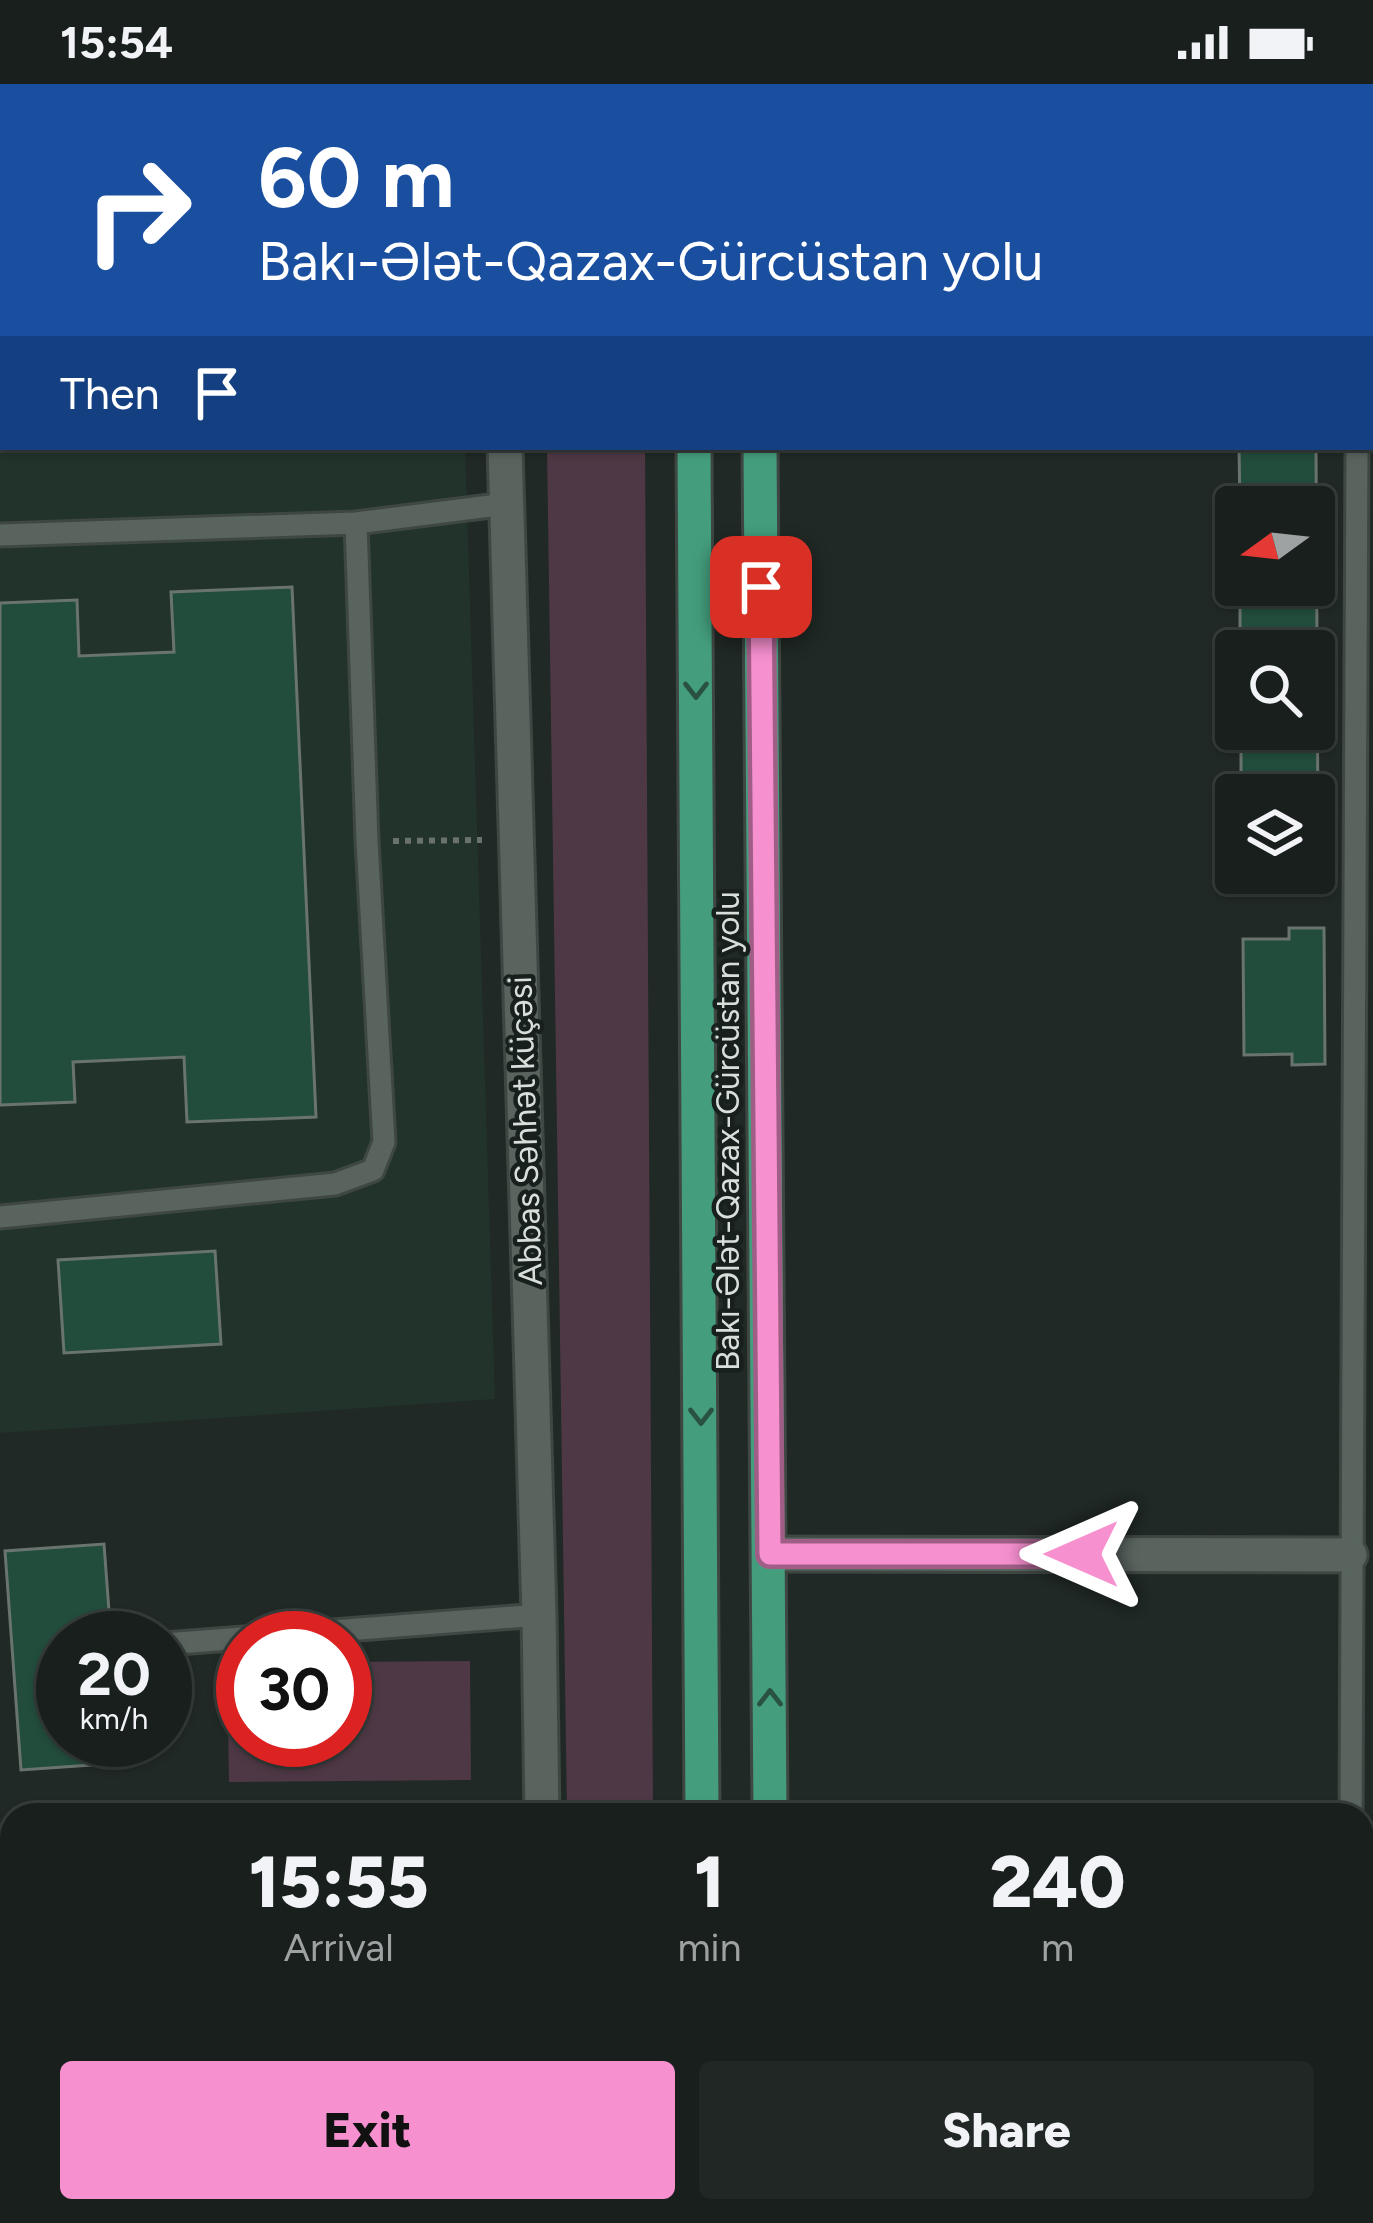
<!DOCTYPE html>
<meta charset="utf-8">
<style>
body{margin:0;font-family:Figtree,sans-serif;background:#212725;color:#f1f3f6;height:100vh;display:flex;flex-direction:column;font-size:45px;white-space:nowrap}
*{box-sizing:border-box;margin:0}
p{font-size:39px;color:#9fa2a3}
.icon{flex:none;width:66px;height:66px;fill:none;stroke:currentColor;stroke-width:2;stroke-linecap:round;stroke-linejoin:round}
.map{position:relative;flex:1;overflow:hidden}
.details{position:absolute;left:0px;top:1719px;width:1374px;height:420px;display:flex;flex-direction:column;background:#181f1c;border-radius:36px 36px 0 0;box-shadow:0 3px 9px #0004,0 0 0 3px #363d3b}
.details>*{flex:none}
.hud{position:absolute;left:0px;top:0px;width:1374px;height:366px;box-shadow:0 3px 9px #0004,0 0 0 3px #363d3b;background:#1a4fa0;color:#fff;overflow:hidden}
.needle{width:78px;rotate:255deg}
.tools{position:absolute;left:1215px;top:402px;display:grid;gap:24px}
.tools a{display:grid;place-items:center;width:120px;height:120px;border-radius:12px;background:#181f1c;box-shadow:0 3px 9px #0004,0 0 0 3px #363d3b;font-size:60px}
.speed{position:absolute;left:36px;top:1527px;display:flex;gap:24px;font-size:60px;font-weight:700;text-align:center}
.speed>*{display:grid;place-content:center;width:156px;height:156px;border-radius:50%;background:#181f1c;box-shadow:0 3px 9px #0004,0 0 0 3px #363d3b;line-height:1}
.speed small{font-size:30px;font-weight:400}
.speed .limit{border:18px solid #d22;background:#fff;color:#111}
.pin{position:absolute;display:grid;place-items:center;width:102px;height:102px;color:#fff;margin:-51px;border-radius:24px;box-shadow:0 6px 18px #0006}
.me{position:absolute;width:132px;margin:-66px;rotate:270deg;stroke-linejoin:round;filter:drop-shadow(0 0 9px #0008)}
.turn{display:flex;align-items:center;gap:42px;height:252px;padding:0 60px;font-size:54px}
.turn .icon{width:156px;height:156px;stroke-width:2.5}
.turn b{display:block;font-size:84px;line-height:102px}
.then{display:flex;align-items:center;height:114px;padding:0 60px;background:#0003;gap:24px;font-size:45px}
.eta{display:flex;justify-content:space-evenly;align-items:center;height:204px;text-align:center}
.eta b{font-size:72px;font-weight:800;line-height:84px}
.action{display:flex;gap:24px;margin-top:auto;padding:24px 60px}
.action a{flex:1;height:138px;border-radius:12px;background:#f690cf;color:#111;font-size:48px;font-weight:800;line-height:138px;text-align:center}
.action a+a{background:#212725;color:#f1f3f6}
.status{display:flex;justify-content:space-between;align-items:center;height:84px;padding:0 60px;background:#181f1c;direction:ltr}
.status svg{height:33px;fill:currentColor}
.map>svg:first-child{display:block}
</style>
<div class="status"><b>15:54</b><svg viewBox="0 0 49 12"><path d="M0 12V9h3v3zM5 12V6h3v6zM10 12V3h3v9zM15 12V0h3v12zM26 1h20v11H26zM47 4h2v5h-2z"/></svg></div>
<div class="map">
<svg width="1373" height="2139" viewBox="0 0 1373 2139">
<rect width="100%" height="100%" fill="#202925"/>
<path fill="#22332b" d="M 0,235 L 3,235 L 3,363 L 465,363 L 495,1315 L 0,1349 Z"/>
<path fill="#4e3845" d="M 547,363 L 645,363 L 653,1731 L 567,1731 Z
M 470,1577 L 471,1696 L 229,1698 L 227,1580 L 243,1579 L 243,1656 L 345,1656 L 345,1578 Z
M 568,2127 L 655,2127 L 655,2139 L 568,2139 Z"/>
<path fill="#224c3c" stroke="#69746f" stroke-width="3" d="M 1239,0 L 1317,0 L 1317,3 L 1239,3 Z
M 1239,363 L 1316,363 L 1318,746 L 1314,746 L 1314,711 L 1241,711 L 1241,645 L 1314,645 L 1314,567 L 1240,567 L 1240,501 L 1314,501 L 1314,423 L 1240,423 Z
M 292,503 L 316,1033 L 187,1038 L 184,973 L 73,978 L 75,1018 L 0,1021 L 0,519 L 77,516 L 79,572 L 174,568 L 171,508 Z
M 1289,844 L 1324,844 L 1325,980 L 1292,981 L 1292,970 L 1244,971 L 1243,855 L 1289,855 Z
M 215,1167 L 221,1260 L 64,1269 L 58,1176 Z
M 104,1460 L 111,1554 L 63,1554 L 63,1656 L 119,1656 L 120,1679 L 21,1686 L 5,1467 Z"/>
<g fill="none" stroke-linecap="round" stroke-linejoin="round">
<defs>
<path id="service" d="M 496,0 L 496,3
M 1366,3 L 1366,0
M 0,451 L 356,439 L 506,420
M 0,1133 L 335,1100 L 373,1086 L 384,1058 L 367,757 L 356,439
M 243,1554 L 539,1531
M 165,1560 L 243,1554
M 1351,1731 L 1357,363
M 243,2127 L 244,2139
M 1353,2127 L 1353,2139"/>
<path id="minor" d="M 769,1470 L 1350,1471
M 0,2094 L 12,2098
M 96,2127 L 130,2139"/>
<path id="tertiary" d="M 217,0 L 226,3
M 505,363 L 539,1531 L 542,1731
M 543,2127 L 543,2139"/>
<path id="trunk" d="M 682,0 L 682,3
M 747,0 L 747,3
M 694,363 L 702,1731
M 760,363 L 770,1731
M 702,2139 L 702,2127
M 769,2139 L 769,2127"/>
</defs>
<use href="#service" stroke="#3f4743" stroke-width="27"/>
<use href="#minor" stroke="#3f4743" stroke-width="39"/>
<use href="#tertiary" stroke="#3f4743" stroke-width="39"/>
<use href="#trunk" stroke="#3f4743" stroke-width="39"/>
<path stroke="#69726e" stroke-width="6" stroke-dasharray="6 6" stroke-linecap="butt" d="M 393,757 L 482,756"/>
<use href="#service" stroke="#59645f" stroke-width="21"/>
<use href="#minor" stroke="#59645f" stroke-width="33"/>
<use href="#tertiary" stroke="#59645f" stroke-width="33"/>
<use href="#trunk" stroke="#449e7e" stroke-width="33"/>
</g>
<defs><path id="oneway-chevron" d="M-2-3.5L2.5 0L-2 3.5" fill="none" stroke-width="1.6" stroke-linecap="round" stroke-linejoin="round" transform="scale(3)"/></defs>
<g stroke="#295243">
<use href="#oneway-chevron" transform="translate(696 606) rotate(90)"/>
<use href="#oneway-chevron" transform="translate(701 1332) rotate(90)"/>
<use href="#oneway-chevron" transform="translate(770 1614) rotate(-90)"/>
</g>
<g fill="none" stroke-linecap="round" stroke-linejoin="round">
<defs>
<path id="route" d="M 761,503 L 770,1470 L 1082,1470"/>
</defs>
<use href="#route" stroke="#a05e87" stroke-width="30"/>
<use href="#route" stroke="#f690cf" stroke-width="21"/>
</g>
<g text-anchor="middle" dominant-baseline="central" stroke-width="9" stroke-linejoin="round" paint-order="stroke">
<g font-size="33" fill="#d8dfdb" stroke="#17201c">
<text transform="translate(525 1047) rotate(-92)">Abbas Səhhət küçəsi</text>
<text transform="translate(727 1047) rotate(-90)">Bakı-Ələt-Qazax-Gürcüstan yolu</text>
</g>
</g>
</svg>
<div class="tools">
<a><svg class="needle" viewBox="-14 -14 28 28"><path d="M0-13l5 13h-10z" fill="#e53935"/><path d="M0 13l5-13h-10z" fill="#9fa2a3"/></svg></a>
<a><svg class="icon" aria-label="search" viewBox="0 0 24 24"><circle cx="10" cy="10" r="6"/><path d="M15 15l6 6"/></svg></a>
<a><svg class="icon" aria-label="layers" viewBox="0 0 24 24"><path d="M12 4l9 5-9 5-9-5zM3 14l9 5 9-5"/></svg></a>
</div>
<div class="speed"><div>20<small>km/h</small></div><div class="limit">30</div></div>
<div class="pin" style="left:761px;top:503px;background:#d93025"><svg class="icon" aria-label="arrive" viewBox="0 0 24 24"><path d="M6 21V4h12l-3 4 3 4H6"/></svg></div>
<svg class="me" style="left:1082px;top:1470px" viewBox="-20 -20 40 40"><path d="M0-17L14 15 0 8-14 15z" fill="#f690cf" stroke="#fff" stroke-width="4"/></svg>
<div class="hud">
<div class="turn"><svg class="icon" aria-label="right" viewBox="0 0 24 24"><path d="M7 20v-9h11M14 6l5 5-5 5"/></svg><div><b>60 m</b>Bakı-Ələt-Qazax-Gürcüstan yolu</div></div>
<div class="then">Then<svg class="icon" aria-label="arrive" viewBox="0 0 24 24"><path d="M6 21V4h12l-3 4 3 4H6"/></svg></div>
</div>
<section class="details">
<div class="eta">
<div><b>15:55</b><p>Arrival</p></div>
<div><b>1</b><p>min</p></div>
<div><b>240</b><p>m</p></div>
</div>
<div class="action"><a>Exit</a><a>Share</a></div>
</section>
</div>
